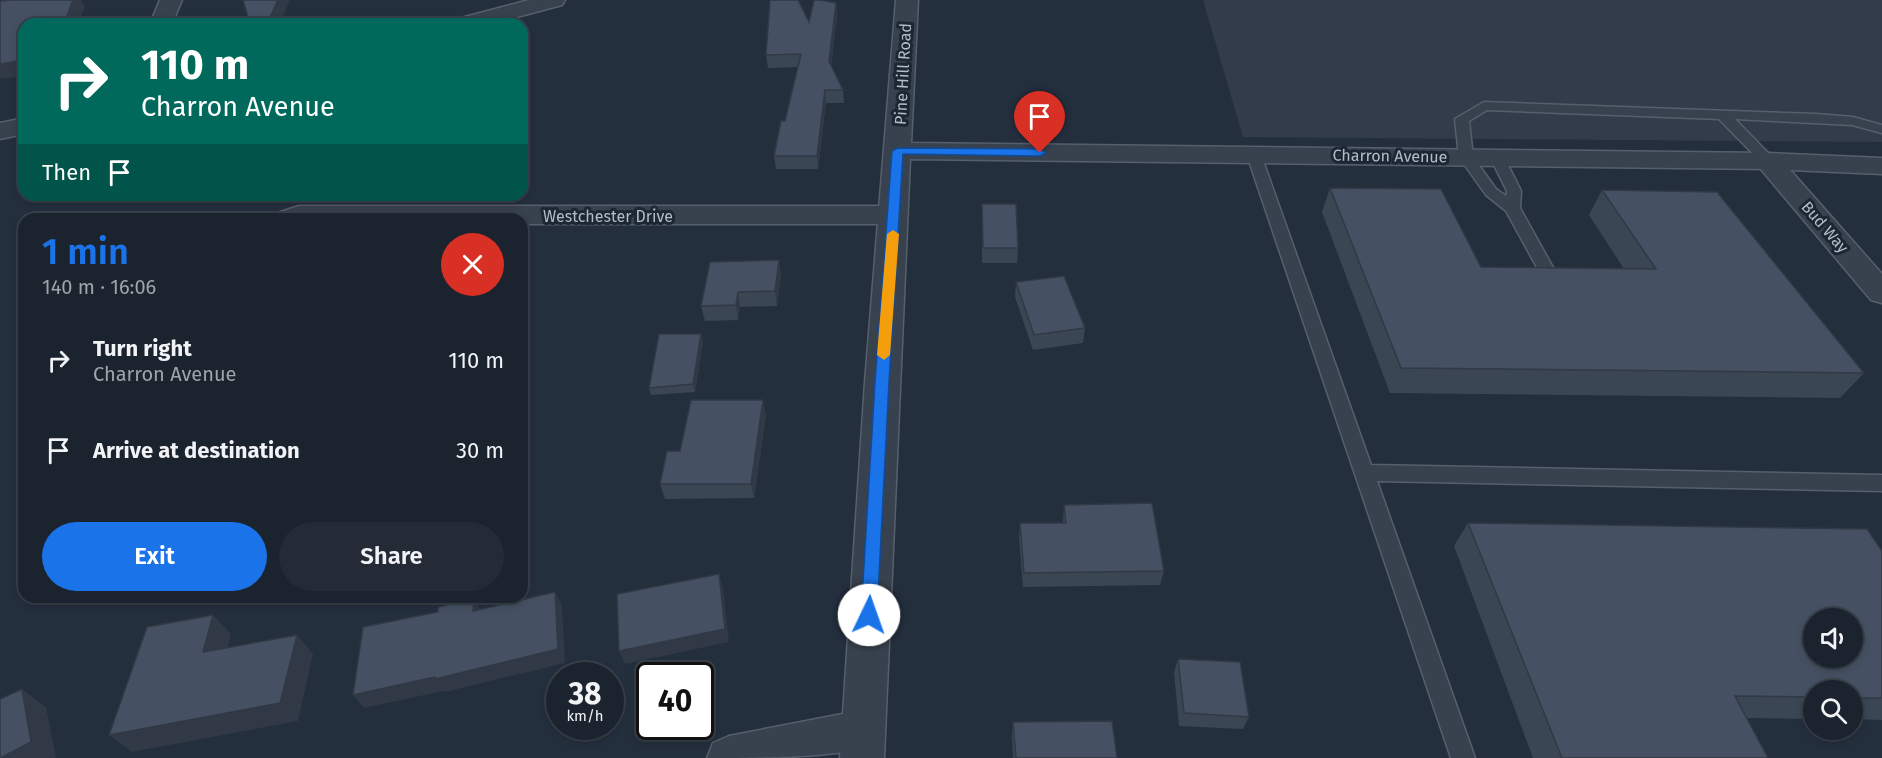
<!DOCTYPE html>
<meta charset="utf-8">
<style>
body{margin:0;font-family:"Fira Sans",sans-serif;background:#242b36;color:#f1f3f6;height:100vh;display:flex;flex-direction:column;font-size:22px;white-space:nowrap}
*{box-sizing:border-box;margin:0}
p{font-size:20px;color:#a0a4aa}
.icon{flex:none;width:33px;height:33px;fill:none;stroke:currentColor;stroke-width:2;stroke-linecap:round;stroke-linejoin:round}
.map{position:relative;flex:1;overflow:hidden}
.sheet{position:absolute;left:18px;top:213px;width:510px;height:390px;display:flex;flex-direction:column;background:#1b232e;border-radius:18px;box-shadow:0 3px 9px #0003,0 0 0 2px #39404a}
.sheet>*{flex:none}
.banner{position:absolute;left:18px;top:18px;width:510px;height:183px;border-radius:18px;box-shadow:0 3px 9px #0003,0 0 0 2px #39404a;background:#00695c;color:#fff;overflow:hidden}
.fabs{position:absolute;left:1803px;top:608px;display:grid;gap:12px}
.fabs a{display:grid;place-items:center;width:60px;height:60px;border-radius:50%;background:#1b232e;box-shadow:0 3px 9px #0003,0 0 0 2px #39404a;font-size:30px}
.speed{position:absolute;left:546px;top:662px;display:flex;gap:12px;font-size:30px;font-weight:700;text-align:center}
.speed>*{display:grid;place-content:center;width:78px;height:78px;border-radius:50%;background:#1b232e;box-shadow:0 3px 9px #0003,0 0 0 2px #39404a;line-height:1}
.speed small{font-size:15px;font-weight:400}
.speed .limit{border:3px solid #111;border-radius:9px;background:#fff;color:#111}
.pin{position:absolute;display:grid;place-items:center;width:51px;height:51px;color:#fff;margin:-62px -26px;border-radius:50% 50% 50% 0;rotate:-45deg;box-shadow:0 0 6px #0007}
.pin .icon{rotate:45deg}
.me{position:absolute;width:66px;margin:-33px;rotate:3deg;stroke-linejoin:round;filter:drop-shadow(0 0 4px #0008)}
.turn{display:flex;align-items:center;gap:21px;height:126px;padding:0 24px;font-size:27px}
.turn .icon{width:78px;height:78px;stroke-width:2.5}
.turn b{display:block;font-size:42px;line-height:51px}
.then{display:flex;align-items:center;height:57px;padding:0 24px;background:#0003;gap:12px;font-size:22px}
.round{display:grid;place-items:center;flex:none;width:63px;height:63px;border-radius:32px;background:#242b36}
.overview{display:flex;align-items:center;justify-content:space-between;height:102px;padding:0 24px}
h1{font-size:36px;font-weight:600;line-height:45px;color:#1a73e8}
.button{display:flex;gap:12px;margin-top:auto;padding:12px 24px}
.button a{flex:1;height:69px;border-radius:36px;background:#1a73e8;color:#fff;font-size:24px;font-weight:600;line-height:69px;text-align:center}
.button a+a{background:#242b36;color:#f1f3f6}
ul{padding:0;list-style:none}
li{display:flex;align-items:center;gap:18px;height:90px;padding:0 24px}
li div{flex:1}
li b{display:block;font-size:22px}
li em{font-style:normal}
.map>svg:first-child{display:block}
</style>
<div class="map">
<svg width="1882" height="758" viewBox="0 0 1882 758">
<rect width="100%" height="100%" fill="#242f3e"/>
<path fill="#323c4b" d="M 1203,0 L 1882,0 L 1882,142 L 1243,137 Z"/>
<g fill="none" stroke-linecap="round" stroke-linejoin="round">
<defs>
<path id="service" d="M 1484,102 L 1816,114 L 1853,117 L 1882,125 L 1882,133 L 1852,125 L 1735,119 L 1773,158 L 1775,161 L 1773,164 L 1763,164 L 1719,119 L 1487,110 L 1469,121 L 1473,157 L 1496,189 L 1506,196 L 1507,191 L 1490,157 L 1497,153 L 1504,157 L 1521,191 L 1520,208 L 1556,273 L 1554,277 L 1542,277 L 1540,273 L 1506,211 L 1486,195 L 1459,157 L 1455,119 Z
M 1254,151 L 1261,155 L 1371,465 L 1882,475 L 1882,491 L 1377,481 L 1475,758 L 1451,758 L 1247,155 Z"/>
<path id="minor" d="M 160,0 L 182,0 L 172,24 L 150,24 Z
M 529,0 L 565,0 L 562,5 L 491,24 L 454,24 L 457,19 Z
M 24,118 L 24,134 L 0,139 L 0,123 Z
M 1768,153 L 1777,155 L 1882,274 L 1882,303 L 1871,300 L 1759,167 L 1755,161 L 1759,155 Z
M 299,206 L 894,206 L 904,209 L 908,215 L 904,221 L 894,224 L 522,224 L 522,219 L 273,219 L 277,213 Z
M 863,710 L 878,716 L 885,731 L 878,746 C 827,758 762,758 707,758 L 713,743 L 729,736 Z"/>
<path id="tertiary" d="M 896,0 L 918,0 L 911,143 L 1768,153 L 1882,158 L 1882,174 L 1768,169 L 910,159 L 884,758 L 840,758 L 865,382 Z"/>
</defs>
<use href="#service" stroke="#565f6c" stroke-width="3"/>
<use href="#minor" stroke="#565f6c" stroke-width="3"/>
<use href="#tertiary" stroke="#565f6c" stroke-width="3"/>
<use href="#service" fill="#38414e" fill-rule="evenodd"/>
<use href="#minor" fill="#38414e" fill-rule="evenodd"/>
<use href="#tertiary" fill="#38414e" fill-rule="evenodd"/>
</g>
<path fill="#3b4654" d="M 836,3 L 837,15 L 831,66 L 843,90 L 844,103 L 826,103 L 818,169 L 776,169 L 774,156 L 785,121 L 798,67 L 768,68 L 766,55 L 809,22 Z
M 1330,188 L 1481,267 L 1624,269 L 1589,215 L 1602,190 L 1864,373 L 1840,398 L 1390,393 L 1322,212 Z
M 982,204 L 1018,248 L 1017,263 L 982,263 Z
M 779,260 L 781,275 L 777,306 L 740,307 L 738,320 L 705,321 L 701,306 Z
M 1016,282 L 1085,328 L 1083,343 L 1033,350 L 1015,297 Z
M 701,334 L 703,342 L 695,392 L 651,395 L 649,388 Z
M 766,414 L 754,498 L 665,499 L 660,484 L 680,451 Z
M 1064,505 L 1164,571 L 1160,585 L 1023,587 L 1019,537 L 1020,523 L 1063,523 Z
M 1468,523 L 1882,551 L 1882,720 L 1852,719 L 1852,690 L 1814,690 L 1814,719 L 1747,718 L 1768,758 L 1533,758 L 1454,546 Z
M 1178,659 L 1249,717 L 1243,729 L 1179,726 L 1174,672 Z
M 1013,722 L 1117,758 L 1013,758 L 1012,735 Z"/>
<path fill="#303945" d="M 73,0 L 81,0 L 85,6 L 78,24 L 64,24 Z
M 278,0 L 290,0 L 279,24 L 267,24 Z
M 836,3 L 837,15 L 830,75 L 829,61 Z
M 24,60 L 24,76 L 1,79 L 0,78 L 0,64 Z
M 825,90 L 826,103 L 818,169 L 817,156 Z
M 72,195 L 81,195 L 74,199 Z
M 779,260 L 781,275 L 777,306 L 775,291 Z
M 738,292 L 740,307 L 738,320 L 736,305 Z
M 701,334 L 703,342 L 695,392 L 693,384 Z
M 763,400 L 766,414 L 754,498 L 751,484 Z
M 719,574 L 723,588 L 729,642 L 625,664 L 619,651 Z
M 555,592 L 562,606 L 565,663 L 445,692 L 443,691 L 364,708 L 353,695 L 435,677 Z
M 474,599 L 483,613 L 473,611 Z
M 213,615 L 231,634 L 222,670 L 203,652 Z
M 297,635 L 313,654 L 298,721 L 132,752 L 109,735 Z
M 22,689 L 46,707 L 56,758 L 0,758 Z"/>
<path fill="#455162" stroke="#303945" stroke-width="1.5" fill-rule="evenodd" d="M 11,0 L 73,0 L 64,24 L 24,24 L 24,60 L 0,64 L 0,1 Z
M 243,0 L 278,0 L 267,24 L 250,24 Z
M 770,0 L 798,0 L 809,22 L 814,0 L 821,0 L 836,3 L 829,61 L 843,90 L 825,90 L 817,156 L 774,156 L 781,121 L 785,121 L 801,54 L 766,55 Z
M 1330,188 L 1441,189 L 1481,267 L 1656,269 L 1602,190 L 1717,192 L 1864,373 L 1401,368 Z
M 982,204 L 1016,204 L 1018,248 L 983,248 Z
M 779,260 L 775,291 L 738,292 L 736,305 L 701,306 L 710,262 Z
M 1064,276 L 1085,328 L 1034,335 L 1016,282 Z
M 659,334 L 701,334 L 693,384 L 649,388 Z
M 691,400 L 763,400 L 751,484 L 660,484 L 667,451 L 680,451 Z
M 1152,503 L 1164,571 L 1024,573 L 1020,523 L 1066,523 L 1064,505 Z
M 1468,523 L 1867,529 L 1882,551 L 1882,698 L 1852,698 L 1852,690 L 1814,690 L 1814,697 L 1735,696 L 1768,758 L 1562,758 ZM 1814,618 L 1852,618 L 1852,657 L 1814,657 Z
M 719,574 L 725,629 L 619,651 L 617,594 Z
M 555,592 L 558,649 L 435,679 L 435,677 L 353,695 L 363,627 L 438,612 L 438,607 L 474,599 L 473,611 Z
M 213,615 L 203,652 L 297,635 L 280,703 L 109,735 L 147,627 Z
M 1178,659 L 1240,662 L 1249,717 L 1184,713 Z
M 22,689 L 31,742 L 0,758 L 0,699 Z
M 1112,721 L 1117,758 L 1016,758 L 1013,722 Z"/>
<path fill="#1a73e8" stroke="#114b97" stroke-width="1.5" d="M 898,148 L 1040,149 L 1046,153 L 1040,156 L 903,154 L 889,382 L 877,615 L 875,620 L 869,622 L 863,620 L 861,615 L 875,382 L 892,151 Z"/>
<path fill="#f59e0b" d="M 893,230 L 899,234 L 890,355 L 884,360 L 877,355 L 887,234 Z"/>
<g text-anchor="middle" dominant-baseline="central" stroke-width="6" stroke-linejoin="round" paint-order="stroke">
<g font-size="16" fill="#b4bcc9" stroke="#1d2633">
<text transform="translate(903 74) rotate(-87)">Pine Hill Road</text>
<text transform="translate(1390 156) rotate(1)">Charron Avenue</text>
<text x="608" y="216">Westchester Drive</text>
<text transform="translate(1825 227) rotate(49)">Bud Way</text>
</g>
</g>
</svg>
<div class="fabs">
<a><svg class="icon" aria-label="sound" viewBox="0 0 24 24"><path d="M4 9h4l5-4v14l-5-4H4zM17 9q2 3 0 6"/></svg></a>
<a><svg class="icon" aria-label="search" viewBox="0 0 24 24"><circle cx="10" cy="10" r="6"/><path d="M15 15l6 6"/></svg></a>
</div>
<div class="speed"><div>38<small>km/h</small></div><div class="limit">40</div></div>
<div class="pin" style="left:1040px;top:153px;background:#d93025"><svg class="icon" aria-label="arrive" viewBox="0 0 24 24"><path d="M6 21V4h12l-3 4 3 4H6"/></svg></div>
<svg class="me" style="left:869px;top:615px" viewBox="-20 -20 40 40"><circle r="19" fill="#fff"/><path d="M0-13L10 11 0 6-10 11z" fill="#1a73e8"/></svg>
<div class="banner">
<div class="turn"><svg class="icon" aria-label="right" viewBox="0 0 24 24"><path d="M7 20v-9h11M14 6l5 5-5 5"/></svg><div><b>110 m</b>Charron Avenue</div></div>
<div class="then">Then<svg class="icon" aria-label="arrive" viewBox="0 0 24 24"><path d="M6 21V4h12l-3 4 3 4H6"/></svg></div>
</div>
<section class="sheet">
<div class="overview"><div><h1>1 min</h1><p>140 m · 16:06</p></div><a class="round" style="background:#d93025;color:#fff"><svg class="icon" aria-label="close" viewBox="0 0 24 24"><path d="M6 6l12 12M18 6L6 18"/></svg></a></div>
<ul>
<li><svg class="icon" aria-label="right" viewBox="0 0 24 24"><path d="M7 20v-9h11M14 6l5 5-5 5"/></svg><div><b>Turn right</b><p>Charron Avenue</p></div><em>110 m</em></li>
<li><svg class="icon" aria-label="arrive" viewBox="0 0 24 24"><path d="M6 21V4h12l-3 4 3 4H6"/></svg><div><b>Arrive at destination</b></div><em>30 m</em></li>
</ul>
<div class="button"><a>Exit</a><a>Share</a></div>
</section>
</div>
